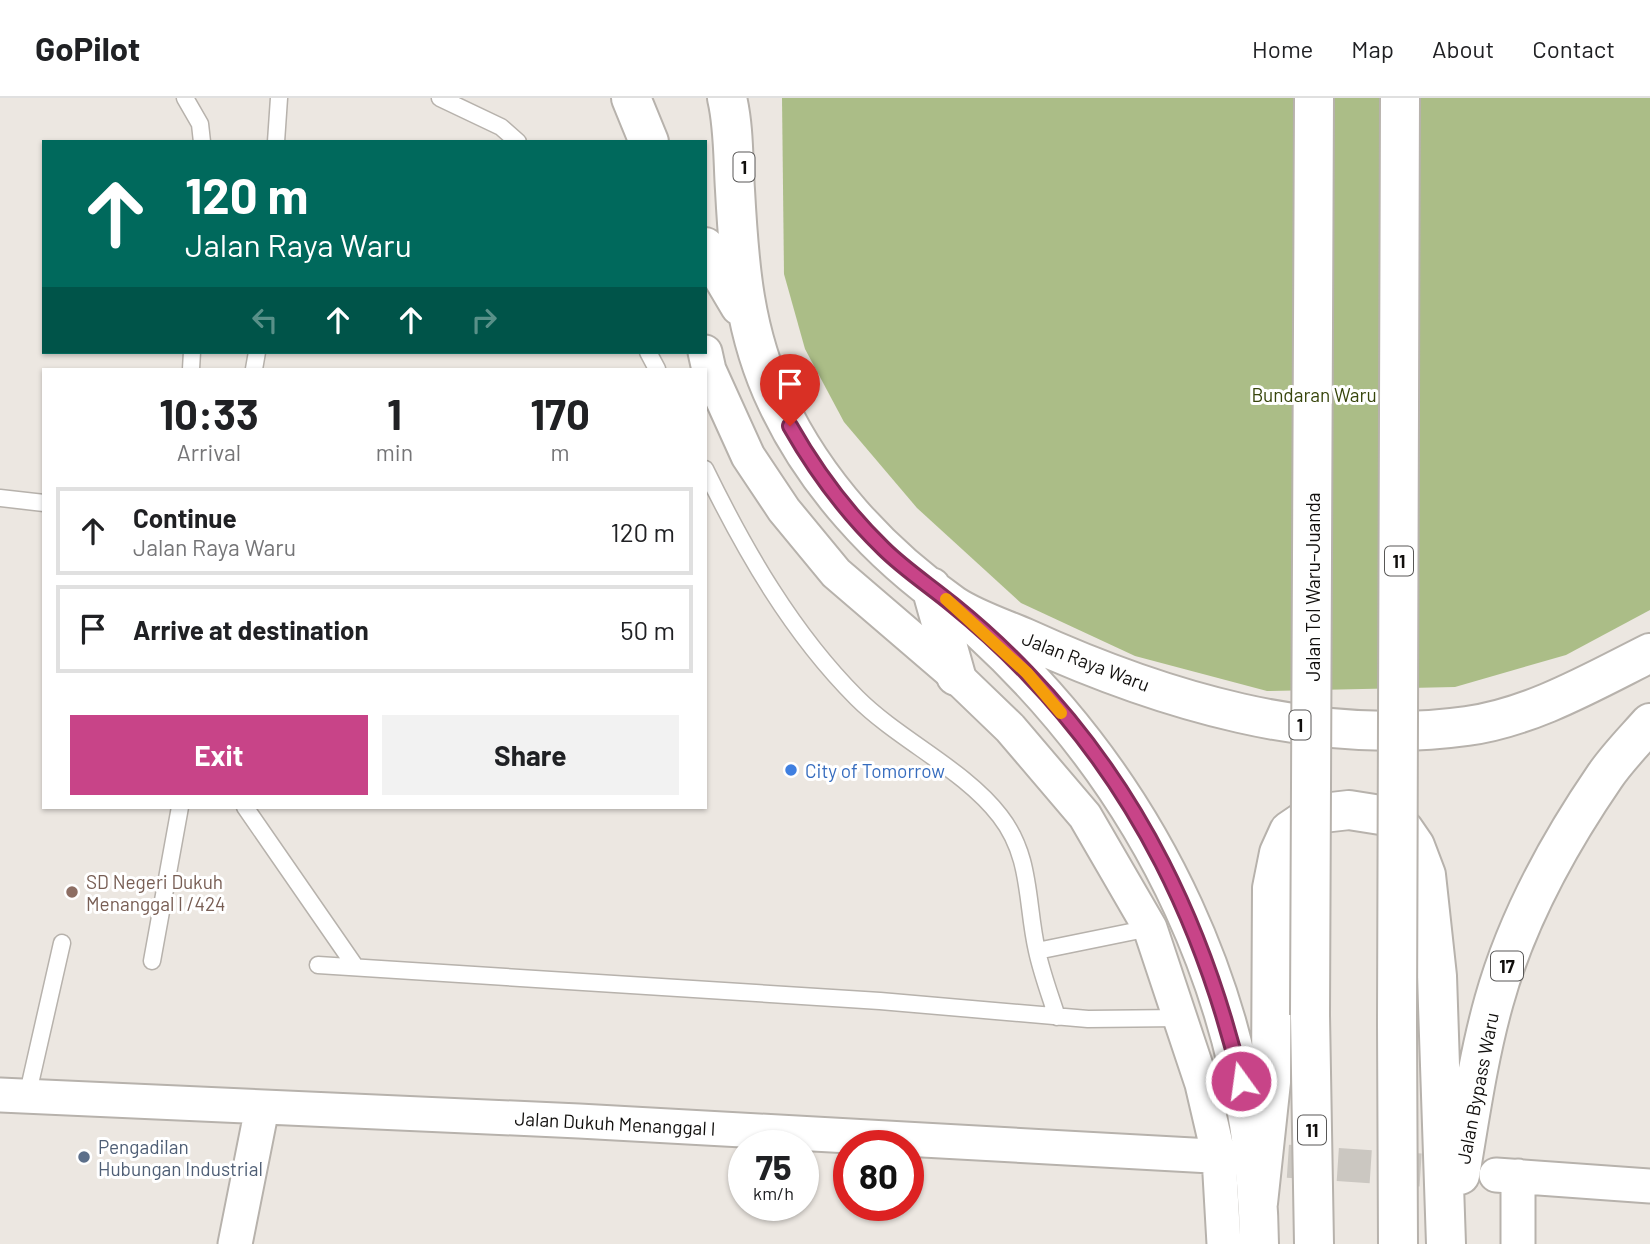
<!DOCTYPE html>
<meta charset="utf-8">
<style>
body{margin:0;font-family:Barlow,sans-serif;background:#f2f2f2;color:#202124;height:100vh;display:flex;flex-direction:column;font-size:26px;white-space:nowrap}
*{box-sizing:border-box;margin:0}
p{font-size:23px;color:#757577}
.icon{flex:none;width:38px;height:38px;fill:none;stroke:currentColor;stroke-width:2;stroke-linecap:round;stroke-linejoin:round}
.map{position:relative;flex:1;overflow:hidden}
.panel{position:absolute;left:42px;top:270px;width:665px;height:441px;display:flex;flex-direction:column;background:#fff;border-radius:0px;box-shadow:0 2px 5px #0004}
.panel>*{flex:none}
.banner{position:absolute;left:42px;top:42px;width:665px;height:214px;border-radius:0px;box-shadow:0 2px 5px #0004;background:#00695c;color:#fff;overflow:hidden}
.speed{position:absolute;left:728px;top:1032px;display:flex;gap:14px;font-size:35px;font-weight:700;text-align:center}
.speed>*{display:grid;place-content:center;width:91px;height:91px;border-radius:50%;background:#fff;box-shadow:0 2px 5px #0004;line-height:1}
.speed small{font-size:18px;font-weight:400}
.speed .limit{border:10px solid #d22;background:#fff;color:#111}
.pin{position:absolute;display:grid;place-items:center;width:60px;height:60px;color:#fff;margin:-72px -30px;border-radius:50% 50% 50% 0;rotate:-45deg;box-shadow:0 0 7px #0007}
.pin .icon{rotate:45deg}
.me{position:absolute;width:77px;margin:-38px;rotate:346deg;stroke-linejoin:round;filter:drop-shadow(0 0 5px #0008)}
.turn{display:flex;align-items:center;gap:24px;height:147px;padding:0 28px;font-size:32px}
.turn .icon{width:91px;height:91px;stroke-width:2.5}
.turn b{display:block;font-size:49px;line-height:60px}
.lanes{display:flex;align-items:center;height:66px;padding:0 28px;background:#0003;justify-content:center;gap:35px;direction:ltr}
.lanes .off{opacity:.35}
.eta{display:flex;justify-content:space-evenly;align-items:center;height:119px;text-align:center}
.eta b{font-size:42px;font-weight:700;line-height:49px}
.primary-button{display:flex;gap:14px;margin-top:auto;padding:14px 28px}
.primary-button a{flex:1;height:80px;border-radius:0px;background:#c84488;color:#fff;font-size:28px;font-weight:700;line-height:80px;text-align:center}
.primary-button a+a{background:#f2f2f2;color:#202124}
ul{padding:0;list-style:none}
li{display:flex;align-items:center;gap:21px;height:88px;margin:0 14px 10px;padding:0 14px;border:4px solid #e0e0e0;border-radius:0px}
li div{flex:1}
li b{display:block;font-size:26px}
li em{font-style:normal}
header{display:flex;align-items:center;gap:42px;box-sizing:border-box;height:98px;padding:0 35px;background:#fff;border-bottom:2px solid #e0e0e0}
header strong{font-size:33px}
nav{display:flex;gap:38px;margin-inline-start:auto;font-size:24px}
.map>svg:first-child{display:block}
</style>
<header>
<strong>GoPilot</strong>
<nav><a>Home</a><a>Map</a><a>About</a><a>Contact</a></nav>
</header>
<div class="map">
<svg width="1650" height="1146" viewBox="0 0 1650 1146">
<rect width="100%" height="100%" fill="#ece7e1"/>
<path fill="#abbd87" d="M 782,0 L 1650,0 L 1650,512 L 1566,557 L 1455,589 L 1267,593 L 1135,558 L 1021,505 L 917,410 L 844,324 L 805,251 L 784,176 Z"/>
<g fill="none" stroke-linecap="round" stroke-linejoin="round">
<path stroke="#cbc7c1" stroke-width="33" stroke-dasharray="33 17" stroke-linecap="butt" d="M 1238,1060 L 1467,1075"/>
<defs>
<path id="service" d="M 185,0 L 200,26 L 202,44
M 440,0 L 501,29 L 518,44
M 276,44 L 279,0
M 648,254 L 657,271
M 191,271 L 192,254
M 254,271 L 257,254
M 705,371 C 745,453 792,535 857,600 C 899,642 965,672 1000,718 C 1032,759 1026,805 1037,853 C 1042,876 1050,897 1057,919
M 0,400 L 44,405
M 245,709 L 355,868
M 1037,853 L 1150,830
M 152,863 L 180,709
M 318,867 L 880,903 L 1088,921 L 1181,920
M 27,999 L 62,845"/>
<path id="minor" d="M 705,254 L 709,272 L 748,358 L 784,412 L 836,475 L 956,578 L 1010,630 L 1085,718 L 1150,830 L 1202,986 L 1219,1059 L 1224,1146
M 0,997 L 579,1023 L 1229,1059
M 1496,1077 L 1650,1088
M 235,1146 L 262,1010
M 1518,1146 L 1518,1078"/>
<path id="trunk" d="M 631,0 L 649,44
M 727,0 C 734,29 733,62 735,92 C 739,167 744,235 777,304 C 815,385 880,456 953,507 C 974,521 1002,530 1025,540 C 1161,602 1316,649 1467,628 C 1532,619 1592,584 1650,555
M 705,149 L 740,208
M 931,489 L 956,578
M 980,532 C 1154,692 1256,908 1259,1146
M 1460,1077 C 1470,1018 1478,960 1494,903 C 1516,824 1559,745 1605,678 C 1618,659 1635,642 1650,625
M 1258,1105 L 1271,984 L 1272,790 L 1279,755 L 1289,733 L 1314,716 L 1349,712 L 1387,718 L 1404,732 L 1415,748 L 1426,777 L 1437,878 L 1446,1146"/>
<path id="motorway" d="M 1310,917 L 1314,1146
M 1397,926 L 1398,1146"/>
</defs>
<use href="#service" stroke="#b7b2ac" stroke-width="19"/>
<use href="#minor" stroke="#b7b2ac" stroke-width="37"/>
<use href="#trunk" stroke="#b7b2ac" stroke-width="42"/>
<use href="#motorway" stroke="#b7b2ac" stroke-width="42"/>
<use href="#service" stroke="#fff" stroke-width="16"/>
<use href="#minor" stroke="#fff" stroke-width="33"/>
<use href="#trunk" stroke="#fff" stroke-width="38"/>
<use href="#motorway" stroke="#fff" stroke-width="38"/>
<defs>
<path id="motorway-bridge" d="M 1310,917 L 1314,0
M 1397,926 L 1400,0"/>
</defs>
<use href="#motorway-bridge" stroke="#b7b2ac" stroke-width="42" stroke-linecap="butt"/>
<use href="#motorway-bridge" stroke="#fff" stroke-width="38"/>
</g>
<g fill="none" stroke-linecap="round" stroke-linejoin="round">
<defs>
<path id="route" d="M 790,328 C 815,372 847,415 883,450 C 904,471 930,488 953,507 C 979,528 1004,551 1027,575 C 1139,691 1204,829 1241,983"/>
</defs>
<use href="#route" stroke="#822c58" stroke-width="18"/>
<use href="#route" stroke="#c84488" stroke-width="12"/>
<path stroke="#f59e0b" stroke-width="12" d="M 946,501 L 1027,575 L 1061,615"/>
</g>
<circle fill="#3f7fe0" stroke="#fff" stroke-width="2.5" cx="791" cy="672" r="7"/>
<circle fill="#8d6e63" stroke="#fff" stroke-width="2.5" cx="72" cy="794" r="7"/>
<circle fill="#5c6f8a" stroke="#fff" stroke-width="2.5" cx="84" cy="1059" r="7"/>
<g text-anchor="middle" dominant-baseline="central" stroke-width="6" stroke-linejoin="round" paint-order="stroke">
<g fill="#fff" stroke="#585756" stroke-width="2">
<rect x="733.5" y="54.5" width="21" height="29" rx="5"/>
<rect x="1385" y="448.5" width="28" height="29" rx="5"/>
<rect x="1289.5" y="612.5" width="21" height="29" rx="5"/>
<rect x="1491" y="853.5" width="32" height="29" rx="5"/>
<rect x="1298" y="1017.5" width="28" height="29" rx="5"/>
</g>
<g font-size="18" font-weight="bold" fill="#110f0d">
<text x="744" y="69">1</text>
<text x="1399" y="463">11</text>
<text x="1300" y="627">1</text>
<text x="1507" y="868">17</text>
<text x="1312" y="1032">11</text>
</g>
<g font-size="19" fill="#37450b" stroke="#fff">
<text x="1314" y="296">Bundaran Waru</text>
</g>
<g font-size="19" fill="#110f0d" stroke="#fff">
<text transform="translate(1312 489) rotate(-90)">Jalan Tol Waru–Juanda</text>
<text transform="translate(1086 563) rotate(21)">Jalan Raya Waru</text>
<text transform="translate(1477 990) rotate(-79)">Jalan Bypass Waru</text>
<text transform="translate(615 1025) rotate(3)">Jalan Dukuh Menanggal I</text>
</g>
<g font-size="19" fill="#366cbe" stroke="#fff" text-anchor="start">
<text x="805" y="672">City of Tomorrow</text>
</g>
<g font-size="19" fill="#785e54" stroke="#fff" text-anchor="start">
<text x="86" y="783">SD Negeri Dukuh<tspan x="86" dy="22">Menanggal I /424</tspan></text>
</g>
<g font-size="19" fill="#4e5e75" stroke="#fff" text-anchor="start">
<text x="98" y="1048">Pengadilan<tspan x="98" dy="22">Hubungan Industrial</tspan></text>
</g>
</g>
</svg>
<div class="speed"><div>75<small>km/h</small></div><div class="limit">80</div></div>
<div class="pin" style="left:790px;top:328px;background:#d93025"><svg class="icon" aria-label="arrive" viewBox="0 0 24 24"><path d="M6 21V4h12l-3 4 3 4H6"/></svg></div>
<svg class="me" style="left:1241px;top:983px" viewBox="-20 -20 40 40"><circle r="17" fill="#c84488" stroke="#fff" stroke-width="3"/><path d="M0-11L8 9 0 5-8 9z" fill="#fff"/></svg>
<div class="banner">
<div class="turn"><svg class="icon" aria-label="ahead" viewBox="0 0 24 24"><path d="M12 20V5M6 11l6-6 6 6"/></svg><div><b>120 m</b>Jalan Raya Waru</div></div>
<div class="lanes"><svg class="icon off" aria-label="left" viewBox="0 0 24 24"><path d="M17 20v-9H6M10 6l-5 5 5 5"/></svg><svg class="icon" aria-label="ahead" viewBox="0 0 24 24"><path d="M12 20V5M6 11l6-6 6 6"/></svg><svg class="icon" aria-label="ahead" viewBox="0 0 24 24"><path d="M12 20V5M6 11l6-6 6 6"/></svg><svg class="icon off" aria-label="right" viewBox="0 0 24 24"><path d="M7 20v-9h11M14 6l5 5-5 5"/></svg></div>
</div>
<section class="panel">
<div class="eta">
<div><b>10:33</b><p>Arrival</p></div>
<div><b>1</b><p>min</p></div>
<div><b>170</b><p>m</p></div>
</div>
<ul>
<li><svg class="icon" aria-label="ahead" viewBox="0 0 24 24"><path d="M12 20V5M6 11l6-6 6 6"/></svg><div><b>Continue</b><p>Jalan Raya Waru</p></div><em>120 m</em></li>
<li><svg class="icon" aria-label="arrive" viewBox="0 0 24 24"><path d="M6 21V4h12l-3 4 3 4H6"/></svg><div><b>Arrive at destination</b></div><em>50 m</em></li>
</ul>
<div class="primary-button"><a>Exit</a><a>Share</a></div>
</section>
</div>
